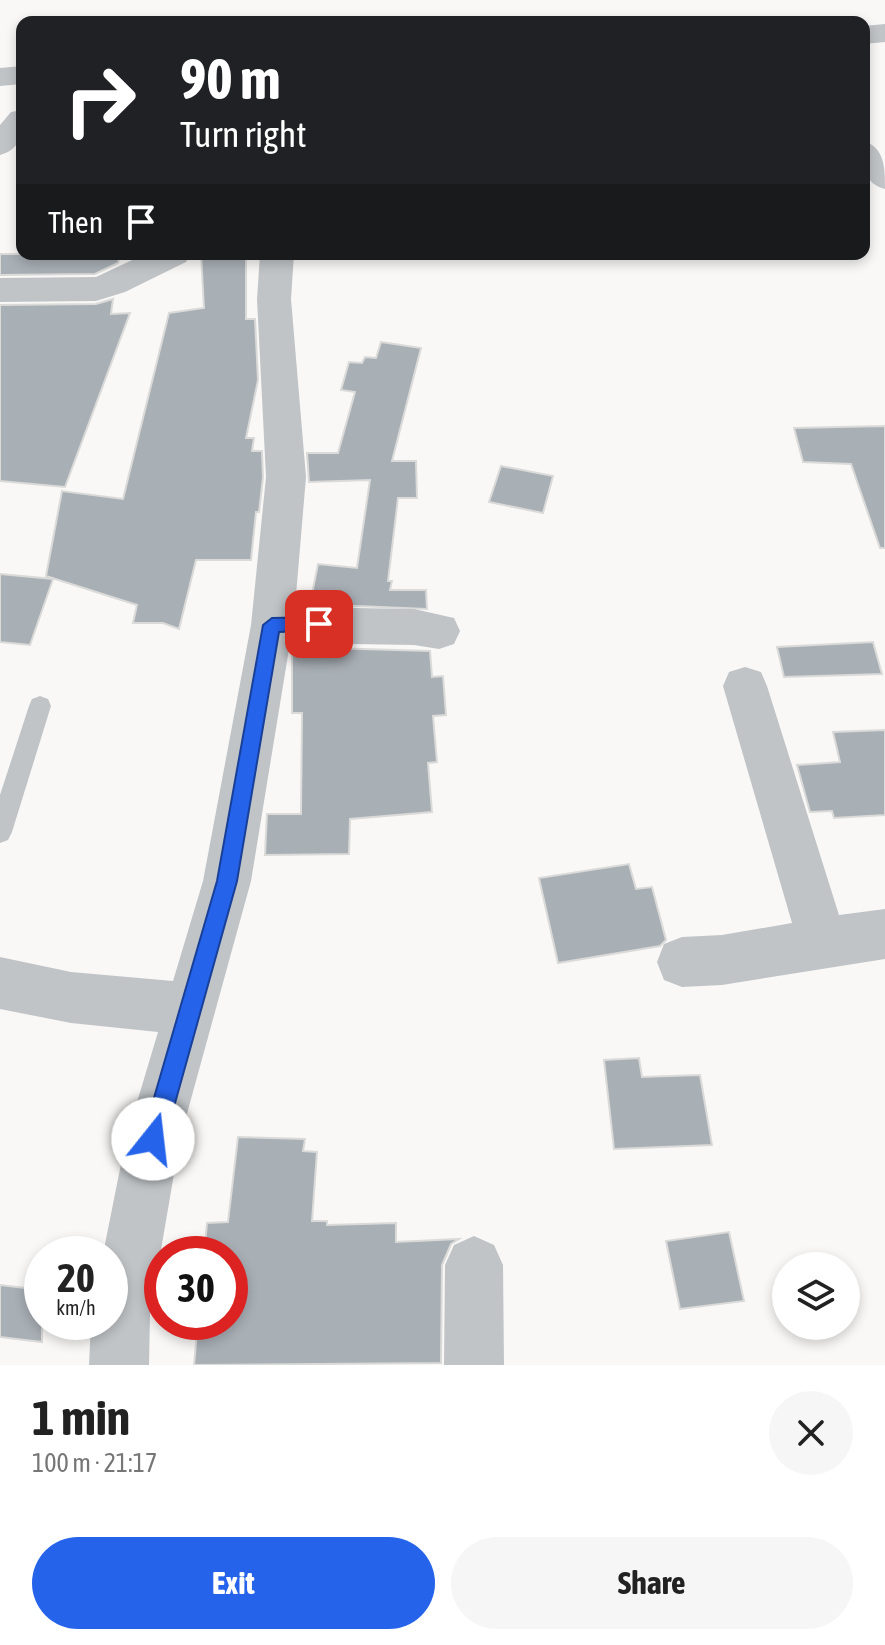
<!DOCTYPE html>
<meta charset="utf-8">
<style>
body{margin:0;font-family:"Asap Condensed",sans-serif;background:#f6f6f6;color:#222;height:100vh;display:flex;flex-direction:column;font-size:30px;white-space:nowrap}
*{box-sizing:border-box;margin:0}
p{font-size:26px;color:#767676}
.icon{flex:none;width:44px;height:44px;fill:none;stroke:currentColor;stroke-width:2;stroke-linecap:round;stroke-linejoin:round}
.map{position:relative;height:1365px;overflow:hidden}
.side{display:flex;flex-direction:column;background:#fff;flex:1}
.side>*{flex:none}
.guide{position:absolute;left:16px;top:16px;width:854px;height:244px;border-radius:16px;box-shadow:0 4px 12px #0003;background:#202124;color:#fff;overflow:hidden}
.buttons{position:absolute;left:772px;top:1252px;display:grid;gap:16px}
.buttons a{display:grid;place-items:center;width:88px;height:88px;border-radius:50%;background:#fff;box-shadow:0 4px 12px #0003;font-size:40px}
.speed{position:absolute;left:24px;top:1236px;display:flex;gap:16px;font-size:40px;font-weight:700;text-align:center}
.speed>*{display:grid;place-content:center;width:104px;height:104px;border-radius:50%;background:#fff;box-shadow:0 4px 12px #0003;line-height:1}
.speed small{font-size:20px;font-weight:400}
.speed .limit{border:12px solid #d22;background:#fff;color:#111}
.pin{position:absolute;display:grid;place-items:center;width:68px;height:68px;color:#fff;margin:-34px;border-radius:16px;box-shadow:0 4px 12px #0006}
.me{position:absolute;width:88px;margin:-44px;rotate:16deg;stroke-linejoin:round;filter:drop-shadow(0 0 6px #0008)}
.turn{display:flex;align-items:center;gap:28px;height:168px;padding:0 32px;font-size:36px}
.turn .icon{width:104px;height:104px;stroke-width:2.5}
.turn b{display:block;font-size:56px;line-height:68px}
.then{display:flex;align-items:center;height:76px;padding:0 32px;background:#0003;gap:16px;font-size:30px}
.round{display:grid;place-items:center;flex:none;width:84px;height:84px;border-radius:42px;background:#f6f6f6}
.summary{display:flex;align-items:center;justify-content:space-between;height:136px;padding:0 32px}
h1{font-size:48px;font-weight:700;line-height:60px}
.primary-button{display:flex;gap:16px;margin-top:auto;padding:16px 32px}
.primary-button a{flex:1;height:92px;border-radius:48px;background:#2563eb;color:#fff;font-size:32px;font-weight:700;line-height:92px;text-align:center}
.primary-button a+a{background:#f6f6f6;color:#222}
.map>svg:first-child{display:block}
</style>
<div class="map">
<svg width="885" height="1365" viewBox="0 0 885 1365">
<rect width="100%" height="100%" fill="#f9f8f6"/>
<path fill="#a8afb5" stroke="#dadad9" stroke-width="2" d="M 0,254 L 52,254 L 52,257 L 120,254 L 118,263 L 95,274 L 0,275 Z
M 201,254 L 246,254 L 246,319 L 255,319 L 258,380 L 246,438 L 254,438 L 252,451 L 262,451 L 263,477 L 259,512 L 256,512 L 251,560 L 196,560 L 179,629 L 163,623 L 133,623 L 137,605 L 46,576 L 62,491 L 123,499 L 169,313 L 204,308 Z
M 113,299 L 111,314 L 130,313 L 65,487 L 0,481 L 0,305 L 96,304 Z
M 381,342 L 421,348 L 392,461 L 416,461 L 417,498 L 398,498 L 388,581 L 392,581 L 390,590 L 426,590 L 427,609 L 310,604 L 318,564 L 357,568 L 370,480 L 309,482 L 307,453 L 338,453 L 355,392 L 341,390 L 349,362 L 362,363 L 365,357 L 376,358 Z
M 885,426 L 885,548 L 880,548 L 851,464 L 803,462 L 794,428 Z
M 501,466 L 553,476 L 543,513 L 489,502 Z
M 0,574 L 53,579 L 30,645 L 0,642 Z
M 873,642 L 882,674 L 784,677 L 777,647 Z
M 292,647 L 430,651 L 432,677 L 443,676 L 446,715 L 433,716 L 437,762 L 428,763 L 432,812 L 350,819 L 349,854 L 265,855 L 267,814 L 301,814 L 302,713 L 292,713 Z
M 885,730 L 885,815 L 834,818 L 832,811 L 810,812 L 797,765 L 840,762 L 833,732 Z
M 629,864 L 636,889 L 652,887 L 666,940 L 660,946 L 558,963 L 539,878 Z
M 639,1058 L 642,1077 L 700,1075 L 712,1145 L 614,1149 L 604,1060 Z
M 238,1137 L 305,1139 L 303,1151 L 317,1152 L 312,1221 L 327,1221 L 327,1225 L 396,1223 L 396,1242 L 459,1239 L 451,1244 L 442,1265 L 441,1363 L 194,1365 L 198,1322 L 230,1322 L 230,1254 L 204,1254 L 207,1223 L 228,1222 Z
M 729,1232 L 744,1301 L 680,1309 L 666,1241 Z
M 0,1285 L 42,1290 L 42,1342 L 0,1337 Z"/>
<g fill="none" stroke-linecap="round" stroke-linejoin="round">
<path fill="#c0c4c7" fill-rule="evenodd" d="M 40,696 L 48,699 L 51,706 L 12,832 L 8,840 L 0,843 L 0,795 L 29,706 L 32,699 Z"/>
<path fill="#c0c4c7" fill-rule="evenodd" d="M 885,24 L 885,42 L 864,44 L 864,26 Z
M 22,66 L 22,84 L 0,86 L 0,68 Z
M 22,110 C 22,131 24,148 0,155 L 0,125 L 11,112 Z
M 864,141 C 885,148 885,168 885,189 C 861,183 864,163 864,141 Z
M 145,254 L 191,254 L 186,262 L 125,292 L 96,301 L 0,302 L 0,278 L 96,277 Z
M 260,254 L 294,254 L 291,299 L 306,477 L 295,607 L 414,609 L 454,618 L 460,631 L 454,644 L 439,649 L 414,645 L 290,643 L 251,881 L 180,1139 L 150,1314 L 149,1365 L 89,1365 L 91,1322 L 110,1322 L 110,1254 L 103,1254 L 126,1139 L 158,1032 L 71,1023 L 0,1009 L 0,957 L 71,972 L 173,981 L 203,881 L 251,625 L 266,477 L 257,299 Z
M 745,667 L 761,672 L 767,686 L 839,915 L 885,909 L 885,959 L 722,985 L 682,987 L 664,980 L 657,962 L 664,944 L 682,937 L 722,935 L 792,923 L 723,686 L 729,672 Z
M 474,1236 L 494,1245 L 503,1265 L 504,1365 L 444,1365 L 445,1265 L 454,1245 Z"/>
</g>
<path fill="#2563eb" stroke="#184099" stroke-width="2" d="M 319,617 L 325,619 L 327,624 L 325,630 L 279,632 L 237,881 L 165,1139 L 161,1147 L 153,1150 L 145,1147 L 142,1139 L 217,881 L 263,625 L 272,618 Z"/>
</svg>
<div class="buttons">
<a><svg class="icon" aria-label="layers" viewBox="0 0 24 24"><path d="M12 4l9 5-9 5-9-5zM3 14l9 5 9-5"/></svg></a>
</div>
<div class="speed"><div>20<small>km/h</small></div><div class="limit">30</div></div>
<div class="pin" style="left:319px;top:624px;background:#d93025"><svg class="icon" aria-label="arrive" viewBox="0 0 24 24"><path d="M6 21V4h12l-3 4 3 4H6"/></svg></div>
<svg class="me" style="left:153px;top:1139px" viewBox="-20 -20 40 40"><circle r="19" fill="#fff"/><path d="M0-13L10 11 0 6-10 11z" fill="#2563eb"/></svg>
<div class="guide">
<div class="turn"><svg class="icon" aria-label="right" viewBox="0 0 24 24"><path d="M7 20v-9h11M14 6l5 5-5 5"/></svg><div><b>90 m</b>Turn right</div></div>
<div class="then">Then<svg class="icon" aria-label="arrive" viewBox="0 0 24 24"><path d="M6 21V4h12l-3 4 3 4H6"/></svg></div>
</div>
</div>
<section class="side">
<div class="summary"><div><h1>1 min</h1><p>100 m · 21:17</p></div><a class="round"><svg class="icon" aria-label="close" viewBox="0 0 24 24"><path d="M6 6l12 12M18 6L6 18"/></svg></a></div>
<div class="primary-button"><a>Exit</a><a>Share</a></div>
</section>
